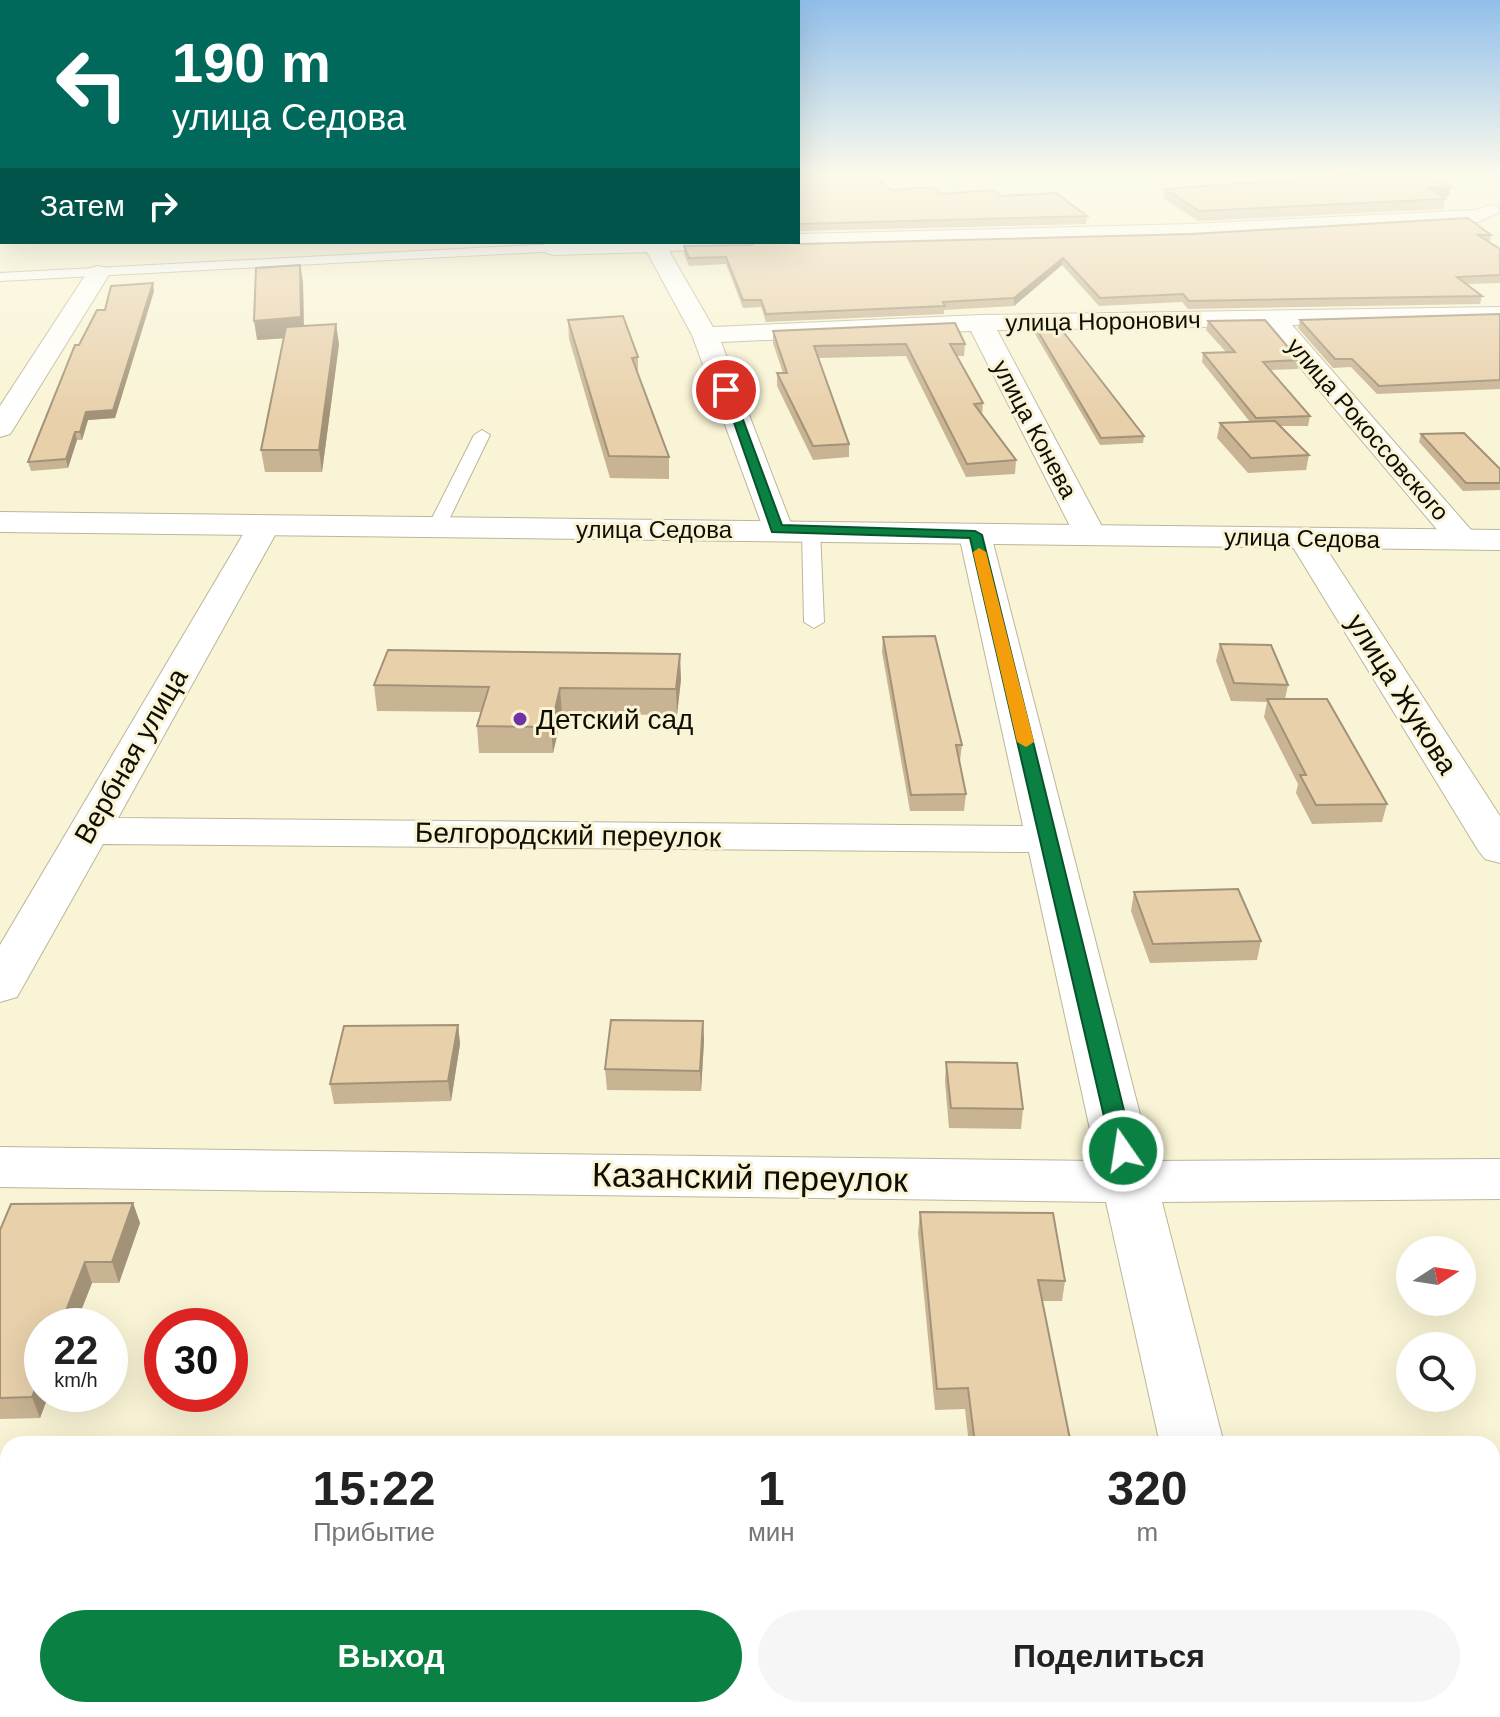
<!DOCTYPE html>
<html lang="ru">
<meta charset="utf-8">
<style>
body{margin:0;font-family:Arial,sans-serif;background:#f6f6f6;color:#222;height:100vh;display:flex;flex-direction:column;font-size:30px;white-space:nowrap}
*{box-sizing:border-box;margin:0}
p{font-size:26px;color:#767676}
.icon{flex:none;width:44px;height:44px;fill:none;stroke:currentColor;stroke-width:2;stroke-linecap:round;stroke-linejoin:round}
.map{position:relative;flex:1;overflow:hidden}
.sheet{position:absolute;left:0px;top:1436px;width:1500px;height:282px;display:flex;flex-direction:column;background:#fff;border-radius:24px 24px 0 0;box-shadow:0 8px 32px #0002}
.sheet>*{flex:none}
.guide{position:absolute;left:0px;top:0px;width:800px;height:244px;box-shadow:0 8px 32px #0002;background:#00695c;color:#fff;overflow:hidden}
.needle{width:52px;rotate:78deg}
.tools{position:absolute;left:1396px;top:1236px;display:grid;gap:16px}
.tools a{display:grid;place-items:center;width:80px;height:80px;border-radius:50%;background:#fff;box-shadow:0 8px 32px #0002;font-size:40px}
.speed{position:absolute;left:24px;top:1308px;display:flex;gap:16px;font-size:40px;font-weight:700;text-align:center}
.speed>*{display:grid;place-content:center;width:104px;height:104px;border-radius:50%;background:#fff;box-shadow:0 8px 32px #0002;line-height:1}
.speed small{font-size:20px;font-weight:400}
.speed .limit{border:12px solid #d22;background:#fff;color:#111}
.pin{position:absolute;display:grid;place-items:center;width:68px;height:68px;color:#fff;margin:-34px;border:4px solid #fff;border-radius:50%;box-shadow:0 2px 8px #0007}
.me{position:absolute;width:88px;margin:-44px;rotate:347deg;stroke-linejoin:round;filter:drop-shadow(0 0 6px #0008)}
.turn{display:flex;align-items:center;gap:28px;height:168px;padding:0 40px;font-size:36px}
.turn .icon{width:104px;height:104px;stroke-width:2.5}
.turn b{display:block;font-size:56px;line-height:68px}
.then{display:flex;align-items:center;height:76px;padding:0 40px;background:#0003;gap:16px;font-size:30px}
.eta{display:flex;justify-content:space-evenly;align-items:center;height:136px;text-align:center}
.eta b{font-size:48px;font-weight:800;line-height:56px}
.button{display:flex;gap:16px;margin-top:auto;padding:16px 40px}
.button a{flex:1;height:92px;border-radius:48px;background:#0b8043;color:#fff;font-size:32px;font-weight:800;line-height:92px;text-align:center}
.button a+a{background:#f6f6f6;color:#222}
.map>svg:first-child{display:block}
</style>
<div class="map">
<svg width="1500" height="1717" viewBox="0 0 1500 1717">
<rect width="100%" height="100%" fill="#f9f4d5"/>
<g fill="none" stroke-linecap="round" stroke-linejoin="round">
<defs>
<path id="lane" d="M 554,244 L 558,245 L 558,251 L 0,281 L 0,273 Z
M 482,430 L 490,435 L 445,528 L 442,532 L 430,532 L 427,528 L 474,435 Z
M 811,525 L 820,530 L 824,622 L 814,628 L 804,622 L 802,530 Z"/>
<path id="street" d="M 1490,205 L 1498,206 L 1500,212 L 1478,222 L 1190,238 L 798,248 L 788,242 L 798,242 L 798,234 L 1190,224 L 1475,210 Z
M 544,242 L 763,242 L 752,249 L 669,251 L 713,327 L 980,315 L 1500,307 L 1500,321 L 1292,325 L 1479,539 L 1475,546 L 1463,549 L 1451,546 L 1265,326 L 997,330 L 1106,534 L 1102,541 L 1090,544 L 1078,541 L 1074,534 L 971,331 L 721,342 L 793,529 L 788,536 L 777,539 L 766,536 L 692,335 L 647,252 L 554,255 L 546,253 Z
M 98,266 L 106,268 L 110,273 L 14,428 L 10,434 L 0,437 L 0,406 L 90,268 Z
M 264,516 L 275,519 L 280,526 L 118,818 L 1023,826 L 959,535 L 963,528 L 975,525 L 987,528 L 991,535 L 1152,1161 L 1500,1159 L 1500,1199 L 1162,1202 L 1224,1444 L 1160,1444 L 1106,1202 L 0,1187 L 0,1147 L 1097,1161 L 1029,852 L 103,844 L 17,997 L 0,1002 L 0,945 L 248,526 L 253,519 Z
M 1304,529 L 1316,532 L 1320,539 L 1500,816 L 1500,863 L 1485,859 L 1478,850 L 1288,539 L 1292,532 Z
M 1218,1710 L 1292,1710 L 1293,1717 L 1219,1717 Z"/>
<path id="secondary" d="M 0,512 L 1500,530 L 1500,550 L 0,532 Z"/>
</defs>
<use href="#lane" stroke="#bbb699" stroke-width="2"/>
<use href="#street" stroke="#bbb699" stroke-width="2"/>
<use href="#secondary" stroke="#bbb699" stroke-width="2"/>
<use href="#lane" fill="#fff" fill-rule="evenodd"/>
<use href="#street" fill="#fff" fill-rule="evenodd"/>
<use href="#secondary" fill="#fff" fill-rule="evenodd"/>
</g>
<path fill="#c8b393" d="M 1334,173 L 1424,173 L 1449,196 L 1442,197 L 1445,199 L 1443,209 L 1198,221 L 1163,198 L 1165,189 L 1339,177 Z
M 798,176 L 891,190 L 1001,196 L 1087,216 L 1086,224 L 798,231 Z
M 1491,235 L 1490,242 L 1500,249 L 1500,283 L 1466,284 L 1482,296 L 1480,304 L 1188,309 L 1182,302 L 1099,306 L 1062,265 L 1014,306 L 944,310 L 944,314 L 766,322 L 761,307 L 743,308 L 726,264 L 689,266 L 684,254 L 684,246 L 798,244 Z
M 300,265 L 303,283 L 304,326 L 339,344 L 322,472 L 265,472 L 261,450 L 284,338 L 257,340 Z
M 154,291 L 115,418 L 88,420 L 82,440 L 77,440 L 68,468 L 31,471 L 28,462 L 79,345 L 105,310 Z
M 1500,314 L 1500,389 L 1377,394 L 1351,367 L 1333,368 L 1298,328 L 1300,320 Z
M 568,320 L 638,357 L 638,374 L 669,457 L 669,479 L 610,478 L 569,339 Z
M 1208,321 L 1299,360 L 1298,369 L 1271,370 L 1310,416 L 1308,426 L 1281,426 L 1309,455 L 1306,470 L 1248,473 L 1217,438 L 1220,423 L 1250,422 L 1202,362 L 1203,353 L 1226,352 L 1206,330 Z
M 1036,328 L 1144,436 L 1143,443 L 1100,445 L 1035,334 Z
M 773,331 L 965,344 L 964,356 L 957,356 L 983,403 L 982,415 L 1016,460 L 1015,474 L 966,477 L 906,356 L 818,358 L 849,444 L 849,457 L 813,460 L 777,386 L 777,373 L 783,373 L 773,343 Z
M 1421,434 L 1500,469 L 1500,490 L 1463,491 L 1419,442 Z
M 883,637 L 962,745 L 960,761 L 959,761 L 966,794 L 964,811 L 910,811 L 882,652 Z
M 1220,644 L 1288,685 L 1285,699 L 1387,804 L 1382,822 L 1312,824 L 1296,793 L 1298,784 L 1264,717 L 1267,702 L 1231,701 L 1216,661 Z
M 681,679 L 677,715 L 562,714 L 553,753 L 479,753 L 477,726 L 481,712 L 377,711 L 374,685 Z
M 1134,892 L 1261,941 L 1257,960 L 1150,963 L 1131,911 Z
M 703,1021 L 704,1041 L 701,1091 L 607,1090 L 605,1069 Z
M 458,1025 L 460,1044 L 451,1101 L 334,1104 L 330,1084 Z
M 946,1062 L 1023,1109 L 1021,1129 L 949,1128 L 945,1082 Z
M 133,1203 L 140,1223 L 119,1283 L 92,1283 L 75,1326 L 42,1326 L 42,1394 L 49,1394 L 40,1418 L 0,1419 L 0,1230 Z
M 920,1212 L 1065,1281 L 1062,1301 L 1042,1301 L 1071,1444 L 969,1444 L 965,1409 L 935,1410 L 918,1233 Z
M 1492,1555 L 1500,1576 L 1500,1600 L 1496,1610 L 1492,1610 Z"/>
<path fill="#a29278" d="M 1451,187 L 1449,196 L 1427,198 L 1430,188 Z
M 1063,258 L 1062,265 L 1014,306 L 1014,298 Z
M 300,265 L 303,283 L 304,337 L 257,340 L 254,321 Z
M 153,283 L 154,291 L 115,418 L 88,420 L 82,440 L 80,432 L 86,412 Z
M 336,324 L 339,344 L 322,472 L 319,450 Z
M 75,432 L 77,440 L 68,468 L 66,459 Z
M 680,654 L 681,679 L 677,715 L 676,689 Z
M 560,688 L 562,714 L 553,753 L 551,727 Z
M 703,1021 L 704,1041 L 701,1091 L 700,1071 Z
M 458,1025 L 460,1044 L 451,1101 L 448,1081 Z
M 133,1203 L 140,1223 L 119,1283 L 112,1262 Z
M 85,1262 L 92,1283 L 75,1326 L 60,1326 Z
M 42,1372 L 42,1394 L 49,1394 L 40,1418 L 32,1397 Z"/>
<path fill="#e8d0ab" stroke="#a29278" stroke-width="2" d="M 840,173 L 870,173 L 891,190 L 934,187 L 941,194 L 994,190 L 1001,196 L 1056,193 L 1087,216 L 798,224 L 798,176 Z
M 1353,173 L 1424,173 L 1451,187 L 1430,188 L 1445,199 L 1199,211 L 1165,189 L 1356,175 Z
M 1468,218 L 1491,235 L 1478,235 L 1500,249 L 1500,275 L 1457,277 L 1482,296 L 1189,301 L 1183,294 L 1100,298 L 1063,258 L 1014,298 L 943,302 L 945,306 L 766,314 L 761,300 L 743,300 L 726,257 L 689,258 L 684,246 L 752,245 L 756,242 L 796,242 L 798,244 L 1191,234 Z
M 300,265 L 301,317 L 254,321 L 256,268 Z
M 153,283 L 113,410 L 86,412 L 80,432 L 75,432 L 66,459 L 28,462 L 75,345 L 79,345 L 97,310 L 105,310 L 111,286 Z
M 1500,314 L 1500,380 L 1379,386 L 1352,359 L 1335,359 L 1300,320 Z
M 623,316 L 638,357 L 632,358 L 669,457 L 609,456 L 568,320 Z
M 1265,320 L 1299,360 L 1263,362 L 1310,416 L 1256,418 L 1203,353 L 1235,352 L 1208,321 Z
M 955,323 L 965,344 L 950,344 L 983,403 L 974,404 L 1016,460 L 967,464 L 906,344 L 814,346 L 849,444 L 813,446 L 777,373 L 787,373 L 773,331 Z
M 336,324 L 319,450 L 261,450 L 286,327 Z
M 1058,325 L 1144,436 L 1101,438 L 1036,328 Z
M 1275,421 L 1309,455 L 1251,458 L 1220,423 Z
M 1464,433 L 1500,469 L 1500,483 L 1466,483 L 1421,434 Z
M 935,636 L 962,745 L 956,745 L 966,794 L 911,795 L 883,637 Z
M 1220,644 L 1271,645 L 1288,685 L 1234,683 Z
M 388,650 L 680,654 L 676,689 L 560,688 L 551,727 L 477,726 L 489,687 L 374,685 Z
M 1267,699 L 1327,699 L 1387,804 L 1316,805 L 1300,775 L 1306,775 Z
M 1238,889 L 1261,941 L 1153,944 L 1134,892 Z
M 611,1020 L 703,1021 L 700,1071 L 605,1069 Z
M 458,1025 L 448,1081 L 330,1084 L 344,1026 Z
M 946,1062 L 1017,1063 L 1023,1109 L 951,1108 Z
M 133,1203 L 112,1262 L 85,1262 L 60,1326 L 42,1326 L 42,1372 L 32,1397 L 0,1398 L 0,1230 L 11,1204 Z
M 920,1212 L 1053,1213 L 1065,1281 L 1038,1280 L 1071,1444 L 975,1444 L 968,1388 L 937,1389 Z
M 1492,1555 L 1500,1576 L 1500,1589 L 1492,1589 Z"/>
<linearGradient id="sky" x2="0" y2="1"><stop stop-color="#91bfea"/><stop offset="0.42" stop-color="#fcfaec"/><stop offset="1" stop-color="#fcfaec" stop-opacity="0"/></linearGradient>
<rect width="1500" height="414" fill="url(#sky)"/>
<path fill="#0b8043" stroke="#07532c" stroke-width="2" d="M 722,388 L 732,390 L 782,525 L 975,531 L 982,535 L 1134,1151 L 1131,1156 L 1115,1156 L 1112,1151 L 970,538 L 772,532 Z"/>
<path fill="#f59e0b" d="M 979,548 L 986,552 L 1034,742 L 1026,747 L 1017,742 L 973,552 Z"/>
<circle fill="#7132a7" stroke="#f9f4d5" stroke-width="3" cx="520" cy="719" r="8"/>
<g text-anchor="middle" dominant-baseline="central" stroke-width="6" stroke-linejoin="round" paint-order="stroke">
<g font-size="24" fill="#0f0d04" stroke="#f9f4d5">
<text transform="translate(1103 321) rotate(-1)">улица Норонович</text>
<text transform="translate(1035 429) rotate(62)">улица Конева</text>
<text transform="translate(1368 429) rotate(49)">улица Рокоссовского</text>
<text x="654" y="529">улица Седова</text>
<text transform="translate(1302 538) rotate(1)">улица Седова</text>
</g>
<g font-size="28" fill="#0f0d04" stroke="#f9f4d5">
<text transform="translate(1402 694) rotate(58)">улица Жукова</text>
<text transform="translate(131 756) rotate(-60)">Вербная улица</text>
<text transform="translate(568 835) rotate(1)">Белгородский переулок</text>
</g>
<g font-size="28" fill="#0f0d04" stroke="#f9f4d5" text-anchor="start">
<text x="536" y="719">Детский сад</text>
</g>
<g font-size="34" fill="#0f0d04" stroke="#f9f4d5">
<text transform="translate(750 1177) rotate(1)">Казанский переулок</text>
</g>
</g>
</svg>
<div class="tools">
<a><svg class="needle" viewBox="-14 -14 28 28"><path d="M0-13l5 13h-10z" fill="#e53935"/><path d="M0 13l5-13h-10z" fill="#767676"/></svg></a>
<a><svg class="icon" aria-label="search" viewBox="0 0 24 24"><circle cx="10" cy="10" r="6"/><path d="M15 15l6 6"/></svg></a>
</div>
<div class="speed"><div>22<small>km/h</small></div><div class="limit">30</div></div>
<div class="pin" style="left:726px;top:390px;background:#d93025"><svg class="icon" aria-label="arrive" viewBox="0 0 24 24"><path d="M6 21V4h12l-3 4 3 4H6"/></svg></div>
<svg class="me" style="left:1123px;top:1151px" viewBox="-20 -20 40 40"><circle r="17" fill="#0b8043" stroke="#fff" stroke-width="3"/><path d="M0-11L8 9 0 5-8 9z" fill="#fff"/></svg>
<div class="guide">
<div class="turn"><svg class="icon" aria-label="left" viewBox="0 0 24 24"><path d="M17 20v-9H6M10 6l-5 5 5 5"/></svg><div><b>190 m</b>улица Седова</div></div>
<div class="then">Затем<svg class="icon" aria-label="right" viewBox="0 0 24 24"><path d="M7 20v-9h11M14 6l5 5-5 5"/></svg></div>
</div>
<section class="sheet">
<div class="eta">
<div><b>15:22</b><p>Прибытие</p></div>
<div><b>1</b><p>мин</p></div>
<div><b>320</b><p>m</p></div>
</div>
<div class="button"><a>Выход</a><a>Поделиться</a></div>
</section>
</div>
